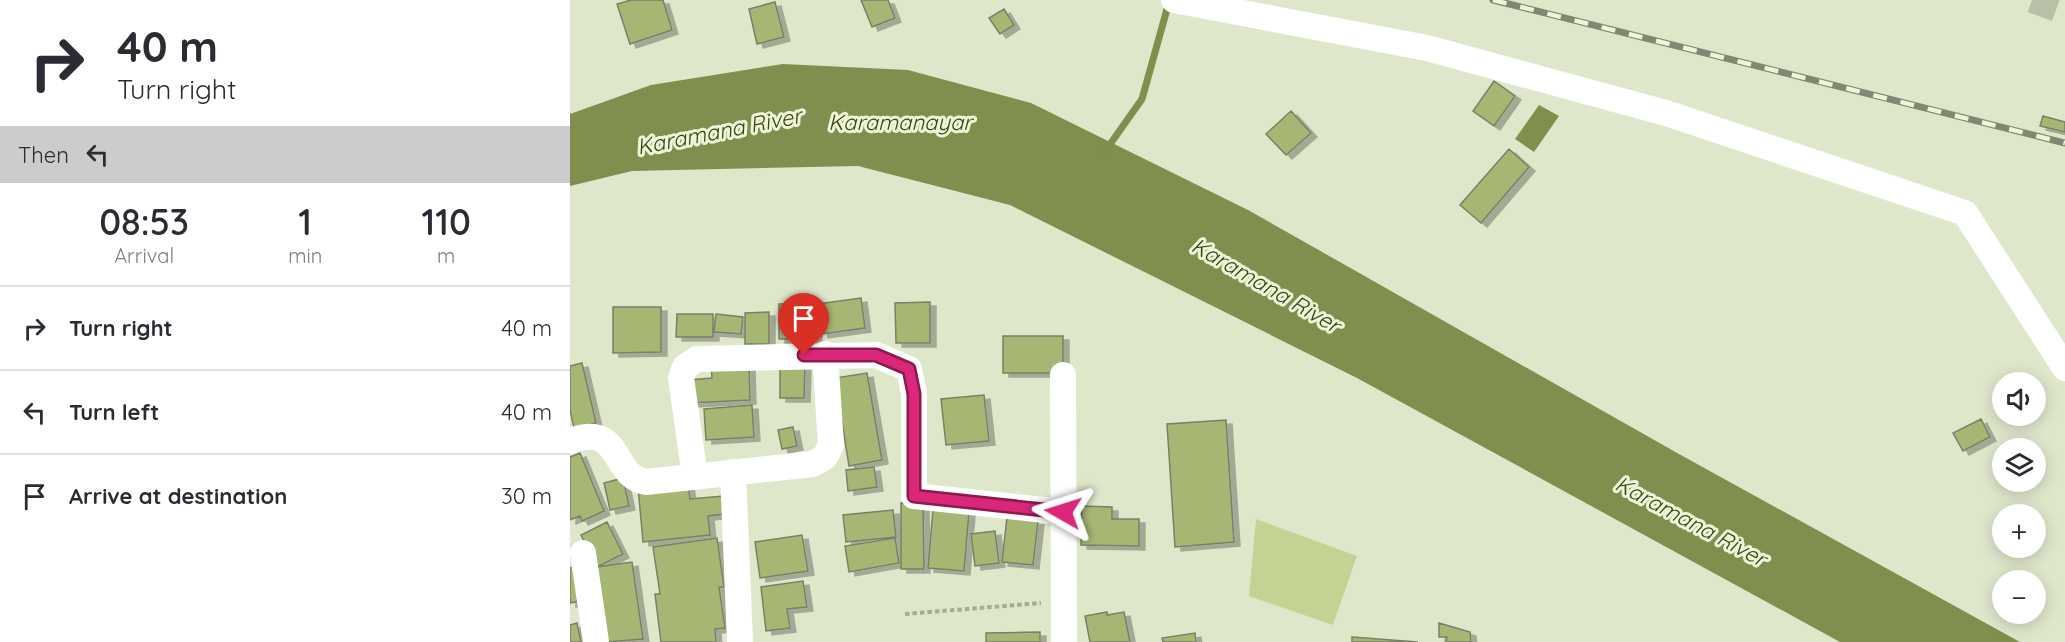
<!DOCTYPE html>
<meta charset="utf-8">
<style>
body{margin:0;font-family:Quicksand,sans-serif;background:#f7f7f7;color:#2b2b33;height:100vh;display:flex;flex-direction:column;font-size:22px;white-space:nowrap}
*{box-sizing:border-box;margin:0}
p{font-size:20px;color:#7c7c81}
.icon{flex:none;width:33px;height:33px;fill:none;stroke:currentColor;stroke-width:2;stroke-linecap:round;stroke-linejoin:round}
.map{position:relative;flex:1;overflow:hidden}
.sheet{display:flex;flex-direction:column;background:#fff;width:570px}
.sheet>*{flex:none}
.banner{background:#fff;color:#2b2b33;overflow:hidden}
.controls{position:absolute;left:1422px;top:372px;display:grid;gap:12px}
.controls a{display:grid;place-items:center;width:54px;height:54px;border-radius:50%;background:#fff;box-shadow:0 3px 15px #0003;font-size:30px}
.pin{position:absolute;display:grid;place-items:center;width:51px;height:51px;color:#fff;margin:-62px -26px;border-radius:50% 50% 50% 0;rotate:-45deg;box-shadow:0 0 6px #0007}
.pin .icon{rotate:45deg}
.me{position:absolute;width:66px;margin:-33px;rotate:276deg;stroke-linejoin:round;filter:drop-shadow(0 0 4px #0008)}
.turn{display:flex;align-items:center;gap:21px;height:126px;padding:0 18px;font-size:27px}
.turn .icon{width:78px;height:78px;stroke-width:2.5}
.turn b{display:block;font-size:42px;line-height:51px}
.then{display:flex;align-items:center;height:57px;padding:0 18px;background:#0003;gap:12px;font-size:22px}
.eta{display:flex;justify-content:space-evenly;align-items:center;height:102px;text-align:center}
.eta b{font-size:36px;font-weight:600;line-height:42px}
ul{padding:0;list-style:none}
li{display:flex;align-items:center;gap:18px;height:84px;padding:0 18px;border-top:2px solid #e1e1e2}
li div{flex:1}
li b{display:block;font-size:22px}
li em{font-style:normal}
main{display:flex;flex:1;min-height:0}
.map>svg:first-child{display:block}
</style>
<main>
<section class="sheet">
<div class="banner">
<div class="turn"><svg class="icon" aria-label="right" viewBox="0 0 24 24"><path d="M7 20v-9h11M14 6l5 5-5 5"/></svg><div><b>40 m</b>Turn right</div></div>
<div class="then">Then<svg class="icon" aria-label="left" viewBox="0 0 24 24"><path d="M17 20v-9H6M10 6l-5 5 5 5"/></svg></div>
</div>
<div class="eta">
<div><b>08:53</b><p>Arrival</p></div>
<div><b>1</b><p>min</p></div>
<div><b>110</b><p>m</p></div>
</div>
<ul>
<li><svg class="icon" aria-label="right" viewBox="0 0 24 24"><path d="M7 20v-9h11M14 6l5 5-5 5"/></svg><div><b>Turn right</b></div><em>40 m</em></li>
<li><svg class="icon" aria-label="left" viewBox="0 0 24 24"><path d="M17 20v-9H6M10 6l-5 5 5 5"/></svg><div><b>Turn left</b></div><em>40 m</em></li>
<li><svg class="icon" aria-label="arrive" viewBox="0 0 24 24"><path d="M6 21V4h12l-3 4 3 4H6"/></svg><div><b>Arrive at destination</b></div><em>30 m</em></li>
</ul>
</section>
<div class="map">
<svg width="1495" height="642" viewBox="0 0 1495 642">
<defs>
<filter id="shadow"><feDropShadow dx="6" dy="4" stdDeviation="0" flood-color="#0004"/></filter>
</defs>
<rect width="100%" height="100%" fill="#dfe7cb"/>
<path fill="#c4d394" d="M 686,519 L 787,556 L 763,625 L 679,596 Z"/>
<path fill="#808f4d" d="M 213,64 L 338,70 L 461,103 L 678,210 L 1109,454 L 1450,642 L 1270,642 L 787,378 L 440,205 L 288,166 L 62,171 L 0,186 L 0,114 L 81,85 Z
M 969,105 L 989,116 L 964,152 L 945,139 Z"/>
<g fill="none" stroke-linecap="round" stroke-linejoin="round">
<path stroke="#808f4d" stroke-width="7" d="M 536,150 L 572,99 L 599,2"/>
</g>
<path fill="#a6b673" stroke="#7a8067" stroke-width="1.5" filter="url(#shadow)" d="M 61,0 L 93,0 L 102,30 L 60,44 L 47,4 Z
M 291,0 L 318,0 L 325,18 L 302,27 Z
M 205,2 L 214,37 L 187,44 L 179,9 Z
M 434,9 L 444,25 L 430,34 L 419,18 Z
M 924,81 L 945,96 L 924,126 L 903,111 Z
M 721,111 L 741,133 L 716,155 L 696,134 Z
M 1473,116 L 1495,122 L 1495,132 L 1470,126 Z
M 939,149 L 959,167 L 911,223 L 890,205 Z
M 291,298 L 295,328 L 252,334 L 248,304 Z
M 360,302 L 360,343 L 326,343 L 325,303 Z
M 209,304 L 246,304 L 246,339 L 209,339 Z
M 43,307 L 91,307 L 91,352 L 43,353 Z
M 199,312 L 199,344 L 175,344 L 175,313 Z
M 107,314 L 143,314 L 143,337 L 106,337 Z
M 146,314 L 173,317 L 171,334 L 144,332 Z
M 433,336 L 493,336 L 493,373 L 433,373 Z
M 12,363 L 26,423 L 4,428 L 0,410 L 0,366 Z
M 179,365 L 180,400 L 119,403 L 118,380 L 142,378 L 141,367 Z
M 235,366 L 234,398 L 210,398 L 210,367 Z
M 297,373 L 312,460 L 279,466 L 265,378 Z
M 414,395 L 419,441 L 376,445 L 371,399 Z
M 182,405 L 184,437 L 136,440 L 134,409 Z
M 1411,419 L 1420,437 L 1393,451 L 1383,433 Z
M 656,420 L 664,542 L 605,547 L 597,424 Z
M 223,427 L 227,446 L 212,449 L 208,430 Z
M 10,453 L 34,511 L 12,521 L 10,516 L 0,520 L 0,457 Z
M 304,467 L 307,487 L 278,491 L 276,470 Z
M 53,478 L 59,506 L 40,510 L 34,483 Z
M 118,482 L 120,499 L 153,496 L 155,514 L 138,516 L 140,535 L 73,542 L 68,487 Z
M 331,503 L 353,503 L 354,569 L 331,569 Z
M 512,506 L 542,507 L 542,519 L 569,519 L 569,546 L 511,545 Z
M 363,509 L 399,512 L 394,571 L 358,568 Z
M 323,510 L 326,537 L 276,542 L 273,515 Z
M 437,517 L 468,521 L 463,565 L 432,562 Z
M 37,522 L 53,554 L 27,567 L 11,535 Z
M 425,531 L 429,563 L 405,566 L 401,534 Z
M 232,535 L 238,571 L 190,578 L 185,542 Z
M 147,538 L 154,587 L 149,587 L 155,628 L 145,629 L 146,642 L 91,642 L 85,594 L 90,594 L 83,547 Z
M 325,538 L 329,563 L 279,572 L 275,546 Z
M 62,562 L 73,639 L 36,642 L 26,567 Z
M 10,566 L 17,600 L 0,603 L 0,568 Z
M 233,581 L 237,607 L 217,609 L 220,628 L 196,631 L 191,587 Z
M 537,612 L 537,615 L 554,612 L 560,642 L 520,642 L 515,616 Z
M 7,623 L 11,642 L 0,642 L 0,625 Z
M 869,623 L 900,632 L 901,642 L 876,642 L 877,637 L 869,637 Z
M 470,632 L 470,642 L 416,642 L 416,633 Z
M 625,633 L 626,642 L 593,642 L 592,638 Z
M 782,637 L 848,642 L 782,642 Z"/>
<g fill="none" stroke-linecap="round" stroke-linejoin="round">
<path stroke="#b9c0a8" stroke-width="26" stroke-dasharray="26 13" stroke-linecap="butt" d="M 1462,0 L 1495,12"/>
<path stroke="#a5ab95" stroke-width="4" stroke-dasharray="4.5 3" stroke-linecap="butt" d="M 335,614 L 471,603"/>
<path stroke="#fff" stroke-width="26" d="M 604,0 L 857,48 L 1096,113 L 1395,213 L 1495,368
M 493,375 L 494,642
M 0,441 C 53,421 40,476 76,482 L 243,464 L 255,457 L 261,445 L 255,354
M 163,472 L 170,642
M 125,477 L 111,378 L 115,367 L 127,359 L 306,355 L 339,369 L 344,394 L 344,496 L 493,512
M 13,553 L 26,642"/>
<defs>
<path id="rail" d="M 923,0 L 1495,143"/>
</defs>
<use href="#rail" stroke="#828774" stroke-width="7"/>
<use href="#rail" stroke="#edf4d8" stroke-width="4.5" stroke-dasharray="14" stroke-linecap="butt"/>
</g>
<g fill="none" stroke-linecap="round" stroke-linejoin="round">
<defs>
<path id="route" d="M 234,355 L 306,355 L 339,369 L 344,394 L 344,496 L 493,512"/>
</defs>
<use href="#route" stroke="#8e194d" stroke-width="15"/>
<use href="#route" stroke="#db2777" stroke-width="10"/>
</g>
<g text-anchor="middle" dominant-baseline="central" stroke-width="6" stroke-linejoin="round" paint-order="stroke">
<g font-size="22" font-style="italic" fill="#3b4512" stroke="#edf4d8">
<text x="330" y="122">Karamanayar</text>
<text transform="translate(149 131) rotate(-11)">Karamana River</text>
<text transform="translate(696 285) rotate(30)">Karamana River</text>
<text transform="translate(1121 521) rotate(28)">Karamana River</text>
</g>
</g>
</svg>
<div class="controls">
<a><svg class="icon" aria-label="sound" viewBox="0 0 24 24"><path d="M4 9h4l5-4v14l-5-4H4zM17 9q2 3 0 6"/></svg></a>
<a><svg class="icon" aria-label="layers" viewBox="0 0 24 24"><path d="M12 4l9 5-9 5-9-5zM3 14l9 5 9-5"/></svg></a>
<a>+</a>
<a>−</a>
</div>
<div class="pin" style="left:234px;top:355px;background:#d93025"><svg class="icon" aria-label="arrive" viewBox="0 0 24 24"><path d="M6 21V4h12l-3 4 3 4H6"/></svg></div>
<svg class="me" style="left:493px;top:512px" viewBox="-20 -20 40 40"><path d="M0-17L14 15 0 8-14 15z" fill="#db2777" stroke="#fff" stroke-width="4"/></svg>
</div>
</main>
